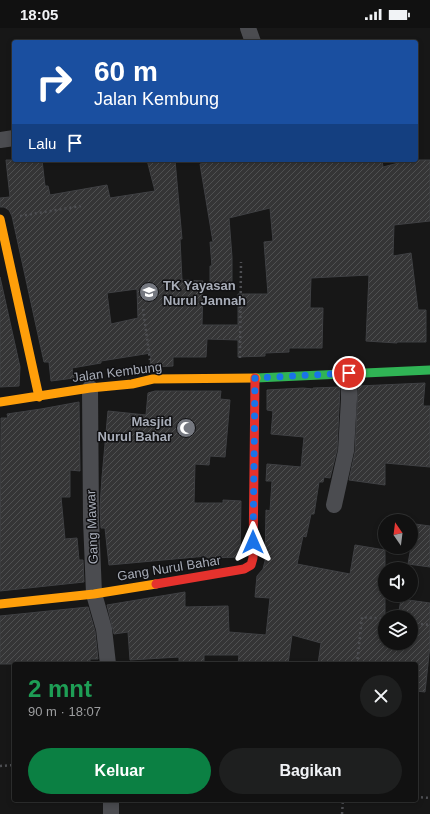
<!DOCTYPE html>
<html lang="id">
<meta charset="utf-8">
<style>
body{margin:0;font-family:Arial,sans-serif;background:#1e1f1f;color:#f1f3f6;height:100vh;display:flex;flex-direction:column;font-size:15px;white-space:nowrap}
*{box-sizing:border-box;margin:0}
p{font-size:13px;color:#9c9d9f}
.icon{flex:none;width:22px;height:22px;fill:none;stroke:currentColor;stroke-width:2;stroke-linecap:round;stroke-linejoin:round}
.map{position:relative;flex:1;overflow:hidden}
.drawer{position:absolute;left:12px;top:634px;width:406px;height:140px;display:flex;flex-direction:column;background:#111;border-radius:4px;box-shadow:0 2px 6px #0003,0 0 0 1px #303131}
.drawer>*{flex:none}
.top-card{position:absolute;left:12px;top:12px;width:406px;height:122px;border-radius:4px;box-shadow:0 2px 6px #0003,0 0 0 1px #303131;background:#1a4fa0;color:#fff;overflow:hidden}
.needle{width:26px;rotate:346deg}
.controls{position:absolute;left:378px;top:486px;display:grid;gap:8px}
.controls a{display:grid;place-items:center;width:40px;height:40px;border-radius:50%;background:#111;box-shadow:0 2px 6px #0003,0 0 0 1px #303131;font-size:20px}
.pin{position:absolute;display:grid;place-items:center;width:34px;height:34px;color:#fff;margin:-17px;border:2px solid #fff;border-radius:50%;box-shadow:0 1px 4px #0007}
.me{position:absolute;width:44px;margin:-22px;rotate:0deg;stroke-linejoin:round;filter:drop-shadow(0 0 3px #0008)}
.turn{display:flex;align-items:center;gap:14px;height:84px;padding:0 16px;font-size:18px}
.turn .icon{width:52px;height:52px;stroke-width:2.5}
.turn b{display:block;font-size:28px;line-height:34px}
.then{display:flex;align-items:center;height:38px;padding:0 16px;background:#0003;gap:8px;font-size:15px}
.round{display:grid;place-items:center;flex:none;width:42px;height:42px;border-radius:21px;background:#1e1f1f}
.head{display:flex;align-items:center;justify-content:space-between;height:68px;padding:0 16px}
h1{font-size:24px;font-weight:700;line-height:30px;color:#1e9e55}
.primary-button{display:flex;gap:8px;margin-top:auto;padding:8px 16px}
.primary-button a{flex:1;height:46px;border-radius:24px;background:#0b8043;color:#fff;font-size:16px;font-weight:700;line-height:46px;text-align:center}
.primary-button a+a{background:#1e1f1f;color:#f1f3f6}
.status{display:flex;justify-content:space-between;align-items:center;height:28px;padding:0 20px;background:#111;direction:ltr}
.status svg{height:11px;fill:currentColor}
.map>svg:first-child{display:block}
</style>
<div class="status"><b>18:05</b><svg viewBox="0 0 49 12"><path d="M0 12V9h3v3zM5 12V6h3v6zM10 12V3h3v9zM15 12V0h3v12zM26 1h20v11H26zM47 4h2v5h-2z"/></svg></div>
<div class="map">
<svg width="430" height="786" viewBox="0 0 430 786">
<defs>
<pattern id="building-hatch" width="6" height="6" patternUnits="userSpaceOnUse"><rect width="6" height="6" fill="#353536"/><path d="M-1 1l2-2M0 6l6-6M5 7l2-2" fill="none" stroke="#4f5051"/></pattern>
</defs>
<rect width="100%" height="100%" fill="#171717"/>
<path fill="url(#building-hatch)" stroke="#3f4043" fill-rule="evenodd" d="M 6,132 L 42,132 L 45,158 L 48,158 L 50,167 L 107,157 L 110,170 L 155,163 L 147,132 L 175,132 L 182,211 L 180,211 L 182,252 L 203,253 L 202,297 L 238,297 L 238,266 L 268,266 L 264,214 L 273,213 L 270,180 L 229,190 L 232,229 L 232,258 L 210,259 L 210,238 L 212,238 L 210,214 L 213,214 L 200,136 L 223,132 L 382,132 L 383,139 L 410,132 L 430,132 L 430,193 L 394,197 L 393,228 L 411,225 L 418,282 L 426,282 L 426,314 L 397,314 L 397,315 L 366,313 L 369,247 L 311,250 L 310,280 L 323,280 L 322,320 L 289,320 L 289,324 L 265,325 L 265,328 L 238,329 L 238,312 L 207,311 L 206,329 L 173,329 L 173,338 L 150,339 L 151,325 L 101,333 L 101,335 L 72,340 L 74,350 L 51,353 L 49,334 L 44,334 L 12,188 L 9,182 L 4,179 L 0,179 L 0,170 L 10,169 ZM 137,261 L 138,290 L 111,296 L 107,265 Z
M 0,249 L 20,339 L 19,358 L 0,359 Z
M 425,355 L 423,378 L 430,378 L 430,439 L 385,435 L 385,457 L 349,452 L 355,424 L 358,358 Z
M 340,359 L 337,422 L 330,450 L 324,449 L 323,454 L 319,454 L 314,486 L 311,486 L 306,509 L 303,508 L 297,536 L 350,546 L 355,517 L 385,522 L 385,615 L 411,615 L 411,589 L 398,589 L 401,571 L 430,575 L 430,617 L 425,664 L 416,663 L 416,636 L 318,636 L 321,615 L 292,607 L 288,636 L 238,636 L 239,627 L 204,627 L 204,636 L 179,636 L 179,629 L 130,632 L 128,604 L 114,606 L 107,577 L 185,564 L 185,579 L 228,578 L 229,604 L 266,607 L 270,570 L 255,569 L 257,548 L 263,541 L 265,533 L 266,482 L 270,483 L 272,453 L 266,453 L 267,436 L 301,439 L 304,409 L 271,406 L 273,383 L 267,382 L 267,362 L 303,360 L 313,361 L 313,360 Z
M 155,363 L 221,363 L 220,371 L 230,372 L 225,429 L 210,428 L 209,437 L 195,436 L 194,475 L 223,475 L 223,472 L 241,473 L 240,529 L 207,530 L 207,528 L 109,537 L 105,500 L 101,500 L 100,479 L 102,449 L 108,383 L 146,387 L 148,365 Z
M 79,374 L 80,443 L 70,442 L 70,469 L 61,469 L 65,511 L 77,510 L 79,532 L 83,532 L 84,554 L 0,563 L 1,390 L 8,390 L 7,386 L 41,381 Z
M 415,496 L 430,498 L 430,539 L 408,536 Z
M 88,579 L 95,603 L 98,631 L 90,631 L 90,636 L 0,636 L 0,588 Z"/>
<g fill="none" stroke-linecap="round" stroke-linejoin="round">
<path stroke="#4d4e52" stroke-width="2.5" stroke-dasharray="2 3" stroke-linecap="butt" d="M 20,188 L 81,178
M 143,281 L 150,332
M 240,330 L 241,234
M 411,595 L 430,597
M 357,636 L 362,589 L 385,591
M 0,738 L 14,737
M 416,769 L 430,770
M 342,786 L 343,772"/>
<path stroke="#4b4c50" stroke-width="16" d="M 248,0 L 253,14
M 0,112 L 14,110
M 90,360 L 91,492 L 94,566 L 104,601 L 108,636
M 334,477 L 346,423 L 349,371 L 349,345
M 111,772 L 111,786"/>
<path stroke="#30b455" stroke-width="9" d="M 256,350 L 430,342"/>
<path stroke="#ff9f0a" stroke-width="9" d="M 0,191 L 39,369
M 0,374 L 90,360 L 132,356 L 153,351 L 256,350
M 0,576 L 94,566 L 156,556"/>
<path stroke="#e5322d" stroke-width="9" d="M 156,556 L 244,541 L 251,537 L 253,530 L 255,350"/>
</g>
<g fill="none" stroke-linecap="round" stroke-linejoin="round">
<path stroke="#1a73e8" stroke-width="7" stroke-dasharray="0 12.6" d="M 253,514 L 255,350 L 349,345"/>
</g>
<defs>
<symbol id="school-disc" viewBox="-11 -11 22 22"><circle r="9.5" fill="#757880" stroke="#111113"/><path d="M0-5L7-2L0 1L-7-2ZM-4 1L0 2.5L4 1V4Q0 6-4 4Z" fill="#fff"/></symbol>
<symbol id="mosque-disc" viewBox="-11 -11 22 22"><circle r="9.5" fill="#757880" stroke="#111113"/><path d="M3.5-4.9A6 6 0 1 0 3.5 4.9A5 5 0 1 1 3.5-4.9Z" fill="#fff"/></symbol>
</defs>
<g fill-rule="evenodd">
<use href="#school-disc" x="138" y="253" width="22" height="22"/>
<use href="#mosque-disc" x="175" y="389" width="22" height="22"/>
</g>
<g text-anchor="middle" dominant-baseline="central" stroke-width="3" stroke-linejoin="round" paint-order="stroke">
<g font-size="13" font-weight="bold" fill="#a8adb8" stroke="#111113" text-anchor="start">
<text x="163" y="257">TK Yayasan<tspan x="163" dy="15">Nurul Jannah</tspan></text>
<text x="172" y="393" text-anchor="end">Masjid<tspan x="172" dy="15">Nurul Bahar</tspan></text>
</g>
<g font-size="13" fill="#a8adb8" stroke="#111113">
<text transform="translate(117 344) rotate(-7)">Jalan Kembung</text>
<text transform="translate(92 499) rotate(-92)">Gang Mawar</text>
<text transform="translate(169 540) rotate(-9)">Gang Nurul Bahar</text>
</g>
</g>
</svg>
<div class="controls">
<a><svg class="needle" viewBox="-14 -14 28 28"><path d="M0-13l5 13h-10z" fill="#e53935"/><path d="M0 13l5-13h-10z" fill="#9c9d9f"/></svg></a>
<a><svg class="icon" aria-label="sound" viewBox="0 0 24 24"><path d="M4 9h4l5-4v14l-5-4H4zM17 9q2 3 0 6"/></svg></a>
<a><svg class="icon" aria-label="layers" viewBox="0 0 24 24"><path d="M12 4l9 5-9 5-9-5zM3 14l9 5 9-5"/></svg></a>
</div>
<div class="pin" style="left:349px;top:345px;background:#d93025"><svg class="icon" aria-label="arrive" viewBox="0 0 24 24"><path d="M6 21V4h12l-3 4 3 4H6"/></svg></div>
<svg class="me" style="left:253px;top:514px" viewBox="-20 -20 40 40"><path d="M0-17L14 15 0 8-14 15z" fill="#1a73e8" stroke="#fff" stroke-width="4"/></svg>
<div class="top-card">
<div class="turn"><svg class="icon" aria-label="right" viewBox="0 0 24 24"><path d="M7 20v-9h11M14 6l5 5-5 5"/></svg><div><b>60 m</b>Jalan Kembung</div></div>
<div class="then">Lalu<svg class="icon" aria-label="arrive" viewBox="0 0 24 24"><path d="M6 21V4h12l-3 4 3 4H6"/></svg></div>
</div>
<section class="drawer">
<div class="head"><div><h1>2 mnt</h1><p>90 m · 18:07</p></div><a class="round"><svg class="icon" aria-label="close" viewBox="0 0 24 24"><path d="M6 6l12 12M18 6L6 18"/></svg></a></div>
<div class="primary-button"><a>Keluar</a><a>Bagikan</a></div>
</section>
</div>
